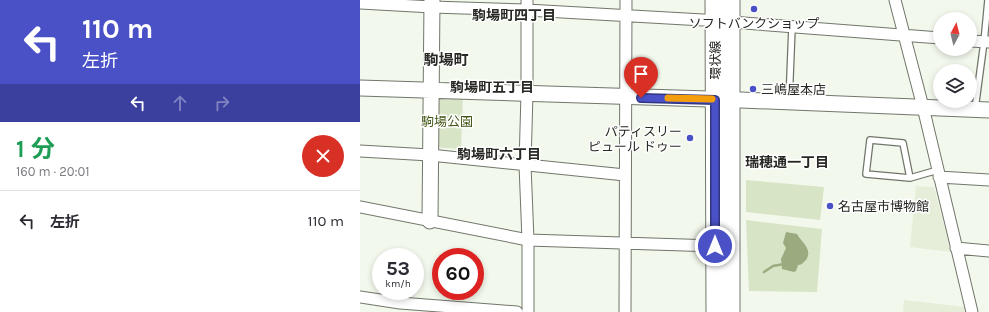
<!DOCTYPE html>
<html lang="ja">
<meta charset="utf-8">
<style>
body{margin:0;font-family:Karla,"Noto Sans JP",sans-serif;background:#f7f7f7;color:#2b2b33;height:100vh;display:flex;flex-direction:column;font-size:15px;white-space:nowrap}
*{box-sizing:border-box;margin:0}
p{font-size:13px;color:#7c7c81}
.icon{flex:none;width:22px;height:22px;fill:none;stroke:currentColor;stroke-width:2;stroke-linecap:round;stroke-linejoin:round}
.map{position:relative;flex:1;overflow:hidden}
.side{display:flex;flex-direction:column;background:#fff;width:360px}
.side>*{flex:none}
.guide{background:#4a51c7;color:#fff;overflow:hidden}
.needle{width:26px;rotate:7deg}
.buttons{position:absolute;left:573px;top:12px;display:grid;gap:8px}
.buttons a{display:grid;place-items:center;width:44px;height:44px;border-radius:50%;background:#fff;box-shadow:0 2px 6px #0003;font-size:20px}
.speed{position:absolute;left:12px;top:248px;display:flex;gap:8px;font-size:20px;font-weight:700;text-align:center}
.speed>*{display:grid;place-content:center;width:52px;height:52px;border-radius:50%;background:#fff;box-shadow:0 2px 6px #0003;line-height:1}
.speed small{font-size:10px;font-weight:400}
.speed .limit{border:6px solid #d22;background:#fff;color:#111}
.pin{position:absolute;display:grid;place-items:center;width:34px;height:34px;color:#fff;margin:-41px -17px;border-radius:50% 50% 50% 0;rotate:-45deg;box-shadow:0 0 4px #0007}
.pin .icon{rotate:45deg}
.me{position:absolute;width:44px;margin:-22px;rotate:0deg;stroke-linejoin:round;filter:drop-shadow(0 0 3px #0008)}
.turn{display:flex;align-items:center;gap:14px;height:84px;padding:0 16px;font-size:18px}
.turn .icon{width:52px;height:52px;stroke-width:2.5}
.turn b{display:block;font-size:28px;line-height:34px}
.lanes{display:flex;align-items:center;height:38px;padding:0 16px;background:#0003;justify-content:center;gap:20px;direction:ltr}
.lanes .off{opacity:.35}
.round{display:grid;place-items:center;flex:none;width:42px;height:42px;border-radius:21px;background:#f7f7f7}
.overview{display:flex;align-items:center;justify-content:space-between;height:68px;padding:0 16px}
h1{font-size:24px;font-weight:700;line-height:30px;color:#1e9e55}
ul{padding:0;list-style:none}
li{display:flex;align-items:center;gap:12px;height:60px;padding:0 16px;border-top:1px solid #e1e1e2}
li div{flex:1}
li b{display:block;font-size:15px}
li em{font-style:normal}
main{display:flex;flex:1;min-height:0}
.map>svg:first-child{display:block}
</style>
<main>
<section class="side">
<div class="guide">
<div class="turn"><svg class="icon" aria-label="left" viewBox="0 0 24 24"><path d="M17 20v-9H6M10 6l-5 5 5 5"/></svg><div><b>110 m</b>左折</div></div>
<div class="lanes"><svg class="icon" aria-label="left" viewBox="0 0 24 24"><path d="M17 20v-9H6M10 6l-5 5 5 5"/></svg><svg class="icon off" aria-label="ahead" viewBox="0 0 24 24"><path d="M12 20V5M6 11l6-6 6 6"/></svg><svg class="icon off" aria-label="right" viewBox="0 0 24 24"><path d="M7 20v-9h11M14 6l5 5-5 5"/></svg></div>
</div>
<div class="overview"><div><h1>1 分</h1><p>160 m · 20:01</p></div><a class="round" style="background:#d93025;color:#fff"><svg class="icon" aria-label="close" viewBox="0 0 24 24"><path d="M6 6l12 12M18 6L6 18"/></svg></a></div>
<ul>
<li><svg class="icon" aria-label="left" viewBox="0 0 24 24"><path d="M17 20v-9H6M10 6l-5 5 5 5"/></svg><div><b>左折</b></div><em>110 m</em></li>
</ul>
</section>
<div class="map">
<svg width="629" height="312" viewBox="0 0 629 312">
<rect width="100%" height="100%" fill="#f3f8ec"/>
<path fill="#e6eeda" d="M 556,186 L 574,187 L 591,252 L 550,247 Z
M 544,300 L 605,307 L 606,312 L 543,312 Z"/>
<path fill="#d8e4c6" d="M 73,95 L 103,95 L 101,149 L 72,147 Z
M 386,180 L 464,187 L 460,220 L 386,212 Z
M 386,220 L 462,229 L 457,292 L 389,291 Z"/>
<path fill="#9bab80" d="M 426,232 L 437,234 C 442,243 453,249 446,260 C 443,263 441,265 438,265 L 436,271 L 434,272 L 422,269 L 421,259 L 426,248 L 423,243 Z"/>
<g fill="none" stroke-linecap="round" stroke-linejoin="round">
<path stroke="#9bab80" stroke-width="2.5" d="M 404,272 L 413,266 L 424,264"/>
<defs>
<path id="lane" d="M 429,102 L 432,27
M 615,109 L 624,42 L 628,0
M 550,178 L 543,143 L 510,140 L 506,174 L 550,178 L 578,170"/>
<path id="street" d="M 167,0 L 167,93 L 165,165 L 168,240 L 168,312
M 535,0 L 563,107 L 612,312
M 0,3 L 72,7 L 167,10 L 343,20 L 354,20
M 371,22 L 580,38
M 610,41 L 629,42
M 0,151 L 70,155 L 265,175
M 579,177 L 629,180
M 0,207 L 168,240 L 355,246
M 596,248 L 629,251
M 0,297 L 40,303 L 157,312
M 265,312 L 266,0"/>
<path id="secondary" d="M 0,88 L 381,100 L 629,110
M 70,221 L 72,0"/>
<path id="primary" d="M 354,0 L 355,312
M 371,0 L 371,312"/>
</defs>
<use href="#lane" stroke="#71766b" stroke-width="8"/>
<use href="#street" stroke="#71766b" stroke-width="13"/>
<use href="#secondary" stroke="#71766b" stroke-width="17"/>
<use href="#primary" stroke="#71766b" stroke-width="19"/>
<use href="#lane" stroke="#fff" stroke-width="5.5"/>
<use href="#street" stroke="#fff" stroke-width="11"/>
<use href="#secondary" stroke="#fff" stroke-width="15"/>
<use href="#primary" stroke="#fff" stroke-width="17"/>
</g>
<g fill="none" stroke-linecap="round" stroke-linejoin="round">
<defs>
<path id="route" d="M 281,98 L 355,100 L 355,246"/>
</defs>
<use href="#route" stroke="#303581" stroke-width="10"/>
<use href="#route" stroke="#4a51c7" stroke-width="7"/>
<path stroke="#f59e0b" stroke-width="7" d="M 308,98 L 352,99"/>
</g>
<g fill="#4a51c7" stroke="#fff" stroke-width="1.5">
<circle cx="394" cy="9" r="4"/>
<circle cx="393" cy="89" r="4"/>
<circle cx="330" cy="138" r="4"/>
<circle cx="470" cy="206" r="4"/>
</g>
<g text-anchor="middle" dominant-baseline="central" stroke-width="3" stroke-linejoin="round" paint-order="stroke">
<g font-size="13" fill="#272924" stroke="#fff" text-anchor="start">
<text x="394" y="23" text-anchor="middle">ソフトバンクショップ</text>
<text x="401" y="89">三嶋屋本店</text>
<text x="322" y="131" text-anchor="end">パティスリー<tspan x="322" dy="15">ピュール ドゥー</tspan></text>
<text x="478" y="206">名古屋市博物館</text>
</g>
<g font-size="13" fill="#272924" stroke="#fff">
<text transform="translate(355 60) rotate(-90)">環状線</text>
</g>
<g font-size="13" fill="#435717" stroke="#fff">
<text x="87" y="121">駒場公園</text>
</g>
<g font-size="14" font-weight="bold" fill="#272924" stroke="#fff">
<text x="154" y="15">駒場町四丁目</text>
<text x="132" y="87">駒場町五丁目</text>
<text x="139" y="154">駒場町六丁目</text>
<text x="427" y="162">瑞穂通一丁目</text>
</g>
<g font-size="15" font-weight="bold" fill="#272924" stroke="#fff">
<text x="86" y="60">駒場町</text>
</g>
</g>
</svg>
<div class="buttons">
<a><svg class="needle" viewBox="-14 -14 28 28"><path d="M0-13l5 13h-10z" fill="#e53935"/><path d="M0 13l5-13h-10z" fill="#7c7c81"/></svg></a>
<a><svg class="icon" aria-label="layers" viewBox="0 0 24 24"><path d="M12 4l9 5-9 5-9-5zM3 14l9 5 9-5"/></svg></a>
</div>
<div class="speed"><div>53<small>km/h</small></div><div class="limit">60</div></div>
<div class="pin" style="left:281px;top:98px;background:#d93025"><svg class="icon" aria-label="arrive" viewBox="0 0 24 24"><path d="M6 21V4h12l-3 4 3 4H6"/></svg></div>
<svg class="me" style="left:355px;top:246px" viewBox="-20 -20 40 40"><circle r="17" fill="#4a51c7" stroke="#fff" stroke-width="3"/><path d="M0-11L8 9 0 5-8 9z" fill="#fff"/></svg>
</div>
</main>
